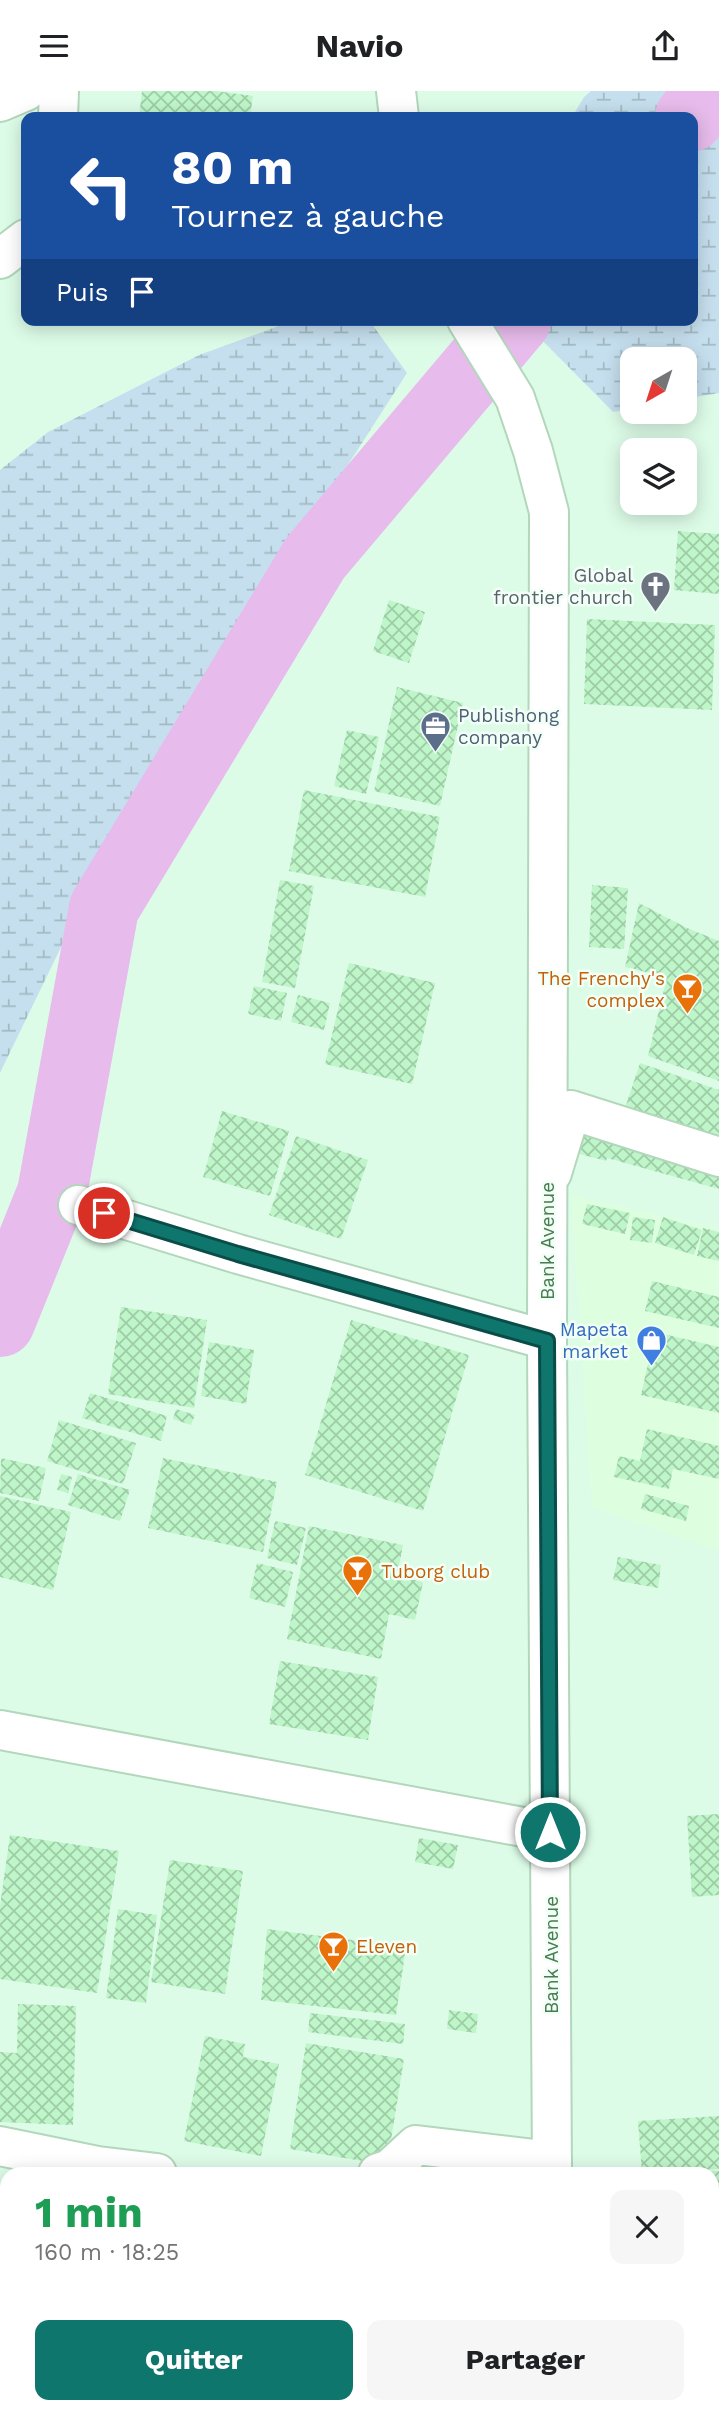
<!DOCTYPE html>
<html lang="fr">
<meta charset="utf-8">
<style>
body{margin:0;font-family:"Work Sans",sans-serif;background:#f6f6f6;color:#202124;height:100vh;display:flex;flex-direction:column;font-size:26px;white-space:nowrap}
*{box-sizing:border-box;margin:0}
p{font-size:23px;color:#757577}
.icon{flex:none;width:38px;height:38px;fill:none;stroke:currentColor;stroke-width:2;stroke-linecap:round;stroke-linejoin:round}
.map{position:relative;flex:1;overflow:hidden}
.details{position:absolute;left:0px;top:2076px;width:719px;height:247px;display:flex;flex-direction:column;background:#fff;border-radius:21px 21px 0 0;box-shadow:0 4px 18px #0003}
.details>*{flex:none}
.hud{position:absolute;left:21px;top:21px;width:677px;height:214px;border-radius:14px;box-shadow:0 4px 18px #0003;background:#1a4fa0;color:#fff;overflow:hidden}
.needle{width:46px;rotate:219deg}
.fabs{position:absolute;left:620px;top:256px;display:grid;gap:14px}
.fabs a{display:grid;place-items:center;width:77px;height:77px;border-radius:14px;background:#fff;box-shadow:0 4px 18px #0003;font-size:35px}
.pin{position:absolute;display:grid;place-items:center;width:60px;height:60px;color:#fff;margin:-30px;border:4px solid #fff;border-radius:50%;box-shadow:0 2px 7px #0007}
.me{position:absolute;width:77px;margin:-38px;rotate:0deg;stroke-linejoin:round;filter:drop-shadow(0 0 5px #0008)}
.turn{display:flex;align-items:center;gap:24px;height:147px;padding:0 35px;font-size:32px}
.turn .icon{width:91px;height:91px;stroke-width:2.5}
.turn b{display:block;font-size:49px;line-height:60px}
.then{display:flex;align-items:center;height:66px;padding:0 35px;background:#0003;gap:14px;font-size:26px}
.round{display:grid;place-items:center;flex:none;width:74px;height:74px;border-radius:14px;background:#f6f6f6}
.headline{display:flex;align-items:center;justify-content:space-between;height:119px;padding:0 35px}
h1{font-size:42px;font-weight:700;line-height:52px;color:#1e9e55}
.action{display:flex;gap:14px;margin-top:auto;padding:14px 35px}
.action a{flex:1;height:80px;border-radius:14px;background:#0f766e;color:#fff;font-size:28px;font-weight:700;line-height:80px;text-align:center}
.action a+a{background:#f6f6f6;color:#202124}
header{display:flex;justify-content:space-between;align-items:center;height:91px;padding:0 35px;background:#fff;font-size:32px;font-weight:700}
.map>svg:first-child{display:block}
</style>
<header><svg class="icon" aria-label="menu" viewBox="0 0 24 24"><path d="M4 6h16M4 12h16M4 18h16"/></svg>Navio<svg class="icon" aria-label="share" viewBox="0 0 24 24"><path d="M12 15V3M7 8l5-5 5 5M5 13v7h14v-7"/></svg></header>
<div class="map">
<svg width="719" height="2322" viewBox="0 0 719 2322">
<defs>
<pattern id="wetland-marsh" width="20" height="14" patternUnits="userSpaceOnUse" patternTransform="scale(1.75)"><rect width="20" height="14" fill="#c6dfee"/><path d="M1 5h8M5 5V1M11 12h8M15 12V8" fill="none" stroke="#a3bac3"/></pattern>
<pattern id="building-cross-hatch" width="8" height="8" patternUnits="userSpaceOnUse" patternTransform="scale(1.75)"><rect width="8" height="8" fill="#bff6c9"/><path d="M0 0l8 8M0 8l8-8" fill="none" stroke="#9dcca6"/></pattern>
</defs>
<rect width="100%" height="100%" fill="#eafef2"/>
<path fill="#ddfce8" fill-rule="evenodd" d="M 0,0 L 591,0 L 584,6 L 572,26 L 26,26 L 26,229 L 295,229 L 199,264 L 48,341 L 0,379 Z
M 369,229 L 522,229 L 613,321 L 632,318 L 632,320 L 684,320 L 684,308 L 719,302 L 719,2322 L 0,2322 L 0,982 L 133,708 L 406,283 ZM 632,359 L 684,359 L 684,411 L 632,411 ZM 7,2082 L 712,2082 L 712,2315 L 7,2315 Z"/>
<path fill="#ddffe0" d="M 571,1105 L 719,1137 L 719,1460 L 592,1416 Z"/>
<path fill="url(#wetland-marsh)" d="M 591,0 L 719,0 L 719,302 L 684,308 L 684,268 L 632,268 L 632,318 L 613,321 L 522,229 L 693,229 L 693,26 L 572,26 L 584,6 Z
M 295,229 L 369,229 L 407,282 L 133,708 L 0,982 L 0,379 L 48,341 L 199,264 Z"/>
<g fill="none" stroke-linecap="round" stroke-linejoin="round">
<path stroke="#e7bbeb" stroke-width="70" d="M 690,26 L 713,0
M 0,1231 L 52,1102 L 104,817 L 315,467 L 516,229"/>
</g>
<path fill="url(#building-cross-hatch)" d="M 142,0 L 216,0 L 253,5 L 250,26 L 139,26 Z
M 678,440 L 719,443 L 719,503 L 674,499 Z
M 389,509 L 425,521 L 409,572 L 373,560 Z
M 587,528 L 715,534 L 712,619 L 584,613 Z
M 397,596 L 463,612 L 440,715 L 374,700 Z
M 347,639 L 379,646 L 366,703 L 334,695 Z
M 304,699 L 440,726 L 425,806 L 289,780 Z
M 280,789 L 314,795 L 295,897 L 262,891 Z
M 592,794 L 628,797 L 624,858 L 589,856 Z
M 639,812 L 687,837 L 719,850 L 719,990 L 648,965 L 667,886 L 625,876 Z
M 349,872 L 435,892 L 412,993 L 325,973 Z
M 254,895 L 287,902 L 281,930 L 248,923 Z
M 298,904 L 330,912 L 324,939 L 291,931 Z
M 640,972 L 719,999 L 719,1061 L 621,1029 Z
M 222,1020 L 289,1040 L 270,1105 L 203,1086 Z
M 588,1032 L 719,1071 L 719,1098 L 607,1067 L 606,1070 L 576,1062 Z
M 296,1045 L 368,1069 L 341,1148 L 269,1124 Z
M 587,1113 L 630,1122 L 625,1143 L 582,1133 Z
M 633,1126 L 655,1129 L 652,1152 L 630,1149 Z
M 663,1126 L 702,1139 L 694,1164 L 655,1152 Z
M 703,1137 L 719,1141 L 719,1170 L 697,1165 Z
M 652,1190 L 719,1206 L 719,1237 L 645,1220 Z
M 121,1216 L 207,1229 L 194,1317 L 108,1303 Z
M 351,1229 L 469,1264 L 423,1420 L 305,1384 Z
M 655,1241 L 719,1256 L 719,1322 L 641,1304 Z
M 209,1251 L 254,1259 L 246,1313 L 201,1305 Z
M 90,1302 L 167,1325 L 161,1350 L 82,1327 Z
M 176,1318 L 195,1324 L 191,1334 L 173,1328 Z
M 59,1329 L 136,1352 L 123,1393 L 47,1370 Z
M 647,1338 L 719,1355 L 719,1388 L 673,1378 L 669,1398 L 614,1386 L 619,1365 L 640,1370 Z
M 1,1367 L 46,1377 L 39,1410 L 0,1402 Z
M 163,1367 L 277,1391 L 263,1461 L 148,1437 Z
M 61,1383 L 72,1386 L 68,1402 L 57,1399 Z
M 78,1383 L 130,1399 L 120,1430 L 68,1414 Z
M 645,1403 L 689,1415 L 686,1430 L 641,1418 Z
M 0,1405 L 71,1421 L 53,1499 L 0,1486 Z
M 275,1430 L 306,1437 L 297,1474 L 267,1467 Z
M 309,1435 L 403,1454 L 397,1485 L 423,1491 L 415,1529 L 389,1523 L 381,1568 L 287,1548 Z
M 618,1466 L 661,1474 L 658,1497 L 613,1489 Z
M 257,1472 L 293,1481 L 285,1516 L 249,1507 Z
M 280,1570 L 378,1586 L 368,1649 L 269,1633 Z
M 719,1723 L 719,1804 L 692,1806 L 687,1725 Z
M 10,1744 L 119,1760 L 97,1902 L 0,1888 L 0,1815 Z
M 419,1747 L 458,1754 L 453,1778 L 415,1771 Z
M 170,1769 L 243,1780 L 225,1903 L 151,1891 Z
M 118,1818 L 157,1824 L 146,1912 L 106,1907 Z
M 267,1838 L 406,1856 L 396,1924 L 261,1909 Z
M 18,1913 L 76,1915 L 73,2034 L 0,2031 L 0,1961 L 17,1962 Z
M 449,1919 L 478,1923 L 476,1942 L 447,1938 Z
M 310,1922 L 405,1933 L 403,1953 L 308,1941 Z
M 205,1945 L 245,1953 L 243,1966 L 279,1973 L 261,2065 L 184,2050 Z
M 306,1952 L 404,1968 L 387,2074 L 290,2058 Z
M 719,2025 L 719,2078 L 642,2082 L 638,2030 Z
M 412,2059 L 472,2068 L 469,2082 L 409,2082 Z
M 712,2080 L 719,2080 L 719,2145 L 712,2146 Z
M 0,2110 L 7,2111 L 1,2152 L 0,2152 Z
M 0,2182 L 7,2183 L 7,2232 L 0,2231 Z
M 719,2203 L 719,2270 L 712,2270 L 712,2204 Z
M 122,2315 L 162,2315 L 181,2321 L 119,2322 Z
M 381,2315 L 482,2315 L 482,2322 L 380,2322 Z"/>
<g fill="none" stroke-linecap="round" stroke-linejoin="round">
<defs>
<path id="minor" d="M 0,11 L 26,0
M 58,26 L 59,0
M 0,168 L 26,148
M 552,1082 L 571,1019 L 719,1066
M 78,1114 L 238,1163 L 547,1249
M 0,1639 L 550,1741
M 0,2055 L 98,2075 L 157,2082
M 378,2082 L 390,2078 L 416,2054 L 552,2070"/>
<path id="tertiary" d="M 396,0 L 399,26
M 467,229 L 515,307 L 533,360 L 549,421 L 547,1249 L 552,2082
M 554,2315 L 554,2322"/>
</defs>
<use href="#minor" stroke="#b2d7bb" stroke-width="42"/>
<use href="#tertiary" stroke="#b2d7bb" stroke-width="42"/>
<use href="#minor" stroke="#fff" stroke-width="38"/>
<use href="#tertiary" stroke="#fff" stroke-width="38"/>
</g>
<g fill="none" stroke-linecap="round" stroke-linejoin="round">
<defs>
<path id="route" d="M 104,1122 L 238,1163 L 547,1250 L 550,1741"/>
</defs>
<use href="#route" stroke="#0a4d48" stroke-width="18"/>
<use href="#route" stroke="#0f766e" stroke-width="12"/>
</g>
<defs>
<symbol id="church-pin" viewBox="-11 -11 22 30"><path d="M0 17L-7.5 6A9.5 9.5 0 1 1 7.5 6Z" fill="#6b7280" stroke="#f2fff7"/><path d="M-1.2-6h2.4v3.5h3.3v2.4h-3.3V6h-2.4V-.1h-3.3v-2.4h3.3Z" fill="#fff"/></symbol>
<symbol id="office-pin" viewBox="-11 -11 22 30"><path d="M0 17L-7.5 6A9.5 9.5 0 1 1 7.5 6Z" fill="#5c6f8a" stroke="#f2fff7"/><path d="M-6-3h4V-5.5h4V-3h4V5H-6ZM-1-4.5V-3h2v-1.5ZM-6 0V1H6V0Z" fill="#fff"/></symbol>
<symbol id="bar-pin" viewBox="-11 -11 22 30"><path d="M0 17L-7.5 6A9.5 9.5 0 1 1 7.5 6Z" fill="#e8710a" stroke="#f2fff7"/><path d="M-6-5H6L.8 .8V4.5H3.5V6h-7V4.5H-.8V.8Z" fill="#fff"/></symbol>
<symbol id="shop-pin" viewBox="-11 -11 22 30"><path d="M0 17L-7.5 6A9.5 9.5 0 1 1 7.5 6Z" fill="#3f7fe0" stroke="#f2fff7"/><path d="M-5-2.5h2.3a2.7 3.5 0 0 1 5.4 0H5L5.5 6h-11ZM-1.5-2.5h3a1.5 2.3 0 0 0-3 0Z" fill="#fff"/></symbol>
</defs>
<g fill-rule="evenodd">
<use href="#church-pin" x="638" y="478" width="35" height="47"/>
<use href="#office-pin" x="418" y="618" width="35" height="47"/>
<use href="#bar-pin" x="670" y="880" width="35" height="47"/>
<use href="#shop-pin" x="634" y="1232" width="35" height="47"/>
<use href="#bar-pin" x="340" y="1462" width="35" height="47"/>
<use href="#bar-pin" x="316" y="1838" width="35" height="47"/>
</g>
<g text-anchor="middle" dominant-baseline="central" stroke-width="5" stroke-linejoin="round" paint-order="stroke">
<g font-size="19" fill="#5b616d" stroke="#f2fff7" text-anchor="end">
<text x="633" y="484">Global<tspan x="633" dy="22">frontier church</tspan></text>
</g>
<g font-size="19" fill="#4e5e75" stroke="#f2fff7" text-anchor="start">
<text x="458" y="624">Publishong<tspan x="458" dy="22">company</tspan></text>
</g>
<g font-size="19" fill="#c56008" stroke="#f2fff7" text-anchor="start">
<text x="665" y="887" text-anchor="end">The Frenchy's<tspan x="665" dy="22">complex</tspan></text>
<text x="381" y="1480">Tuborg club</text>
<text x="356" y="1855">Eleven</text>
</g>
<g font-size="19" fill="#497c51" stroke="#f2fff7">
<text transform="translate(547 1150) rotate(-90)">Bank Avenue</text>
<text transform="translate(551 1864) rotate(-90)">Bank Avenue</text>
</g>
<g font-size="19" fill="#366cbe" stroke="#f2fff7" text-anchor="end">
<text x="628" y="1238">Mapeta<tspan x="628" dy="22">market</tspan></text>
</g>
</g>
</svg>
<div class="fabs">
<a><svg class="needle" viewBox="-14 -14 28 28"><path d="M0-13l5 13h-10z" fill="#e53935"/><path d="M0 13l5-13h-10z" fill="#757577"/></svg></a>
<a><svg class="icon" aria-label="layers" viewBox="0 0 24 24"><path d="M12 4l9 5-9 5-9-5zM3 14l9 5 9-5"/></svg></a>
</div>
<div class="pin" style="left:104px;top:1122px;background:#d93025"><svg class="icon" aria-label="arrive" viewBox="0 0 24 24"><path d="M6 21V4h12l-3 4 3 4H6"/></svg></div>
<svg class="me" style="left:550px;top:1741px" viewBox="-20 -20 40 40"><circle r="17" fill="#0f766e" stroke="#fff" stroke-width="3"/><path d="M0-11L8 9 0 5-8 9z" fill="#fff"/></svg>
<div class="hud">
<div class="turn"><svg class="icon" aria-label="left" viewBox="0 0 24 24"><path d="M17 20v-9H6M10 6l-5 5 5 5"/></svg><div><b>80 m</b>Tournez à gauche</div></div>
<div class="then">Puis<svg class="icon" aria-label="arrive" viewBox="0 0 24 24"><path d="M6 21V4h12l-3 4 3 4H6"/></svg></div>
</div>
<section class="details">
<div class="headline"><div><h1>1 min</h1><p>160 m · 18:25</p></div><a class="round"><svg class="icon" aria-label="close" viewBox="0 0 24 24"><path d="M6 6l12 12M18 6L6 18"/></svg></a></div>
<div class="action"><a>Quitter</a><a>Partager</a></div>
</section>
</div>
